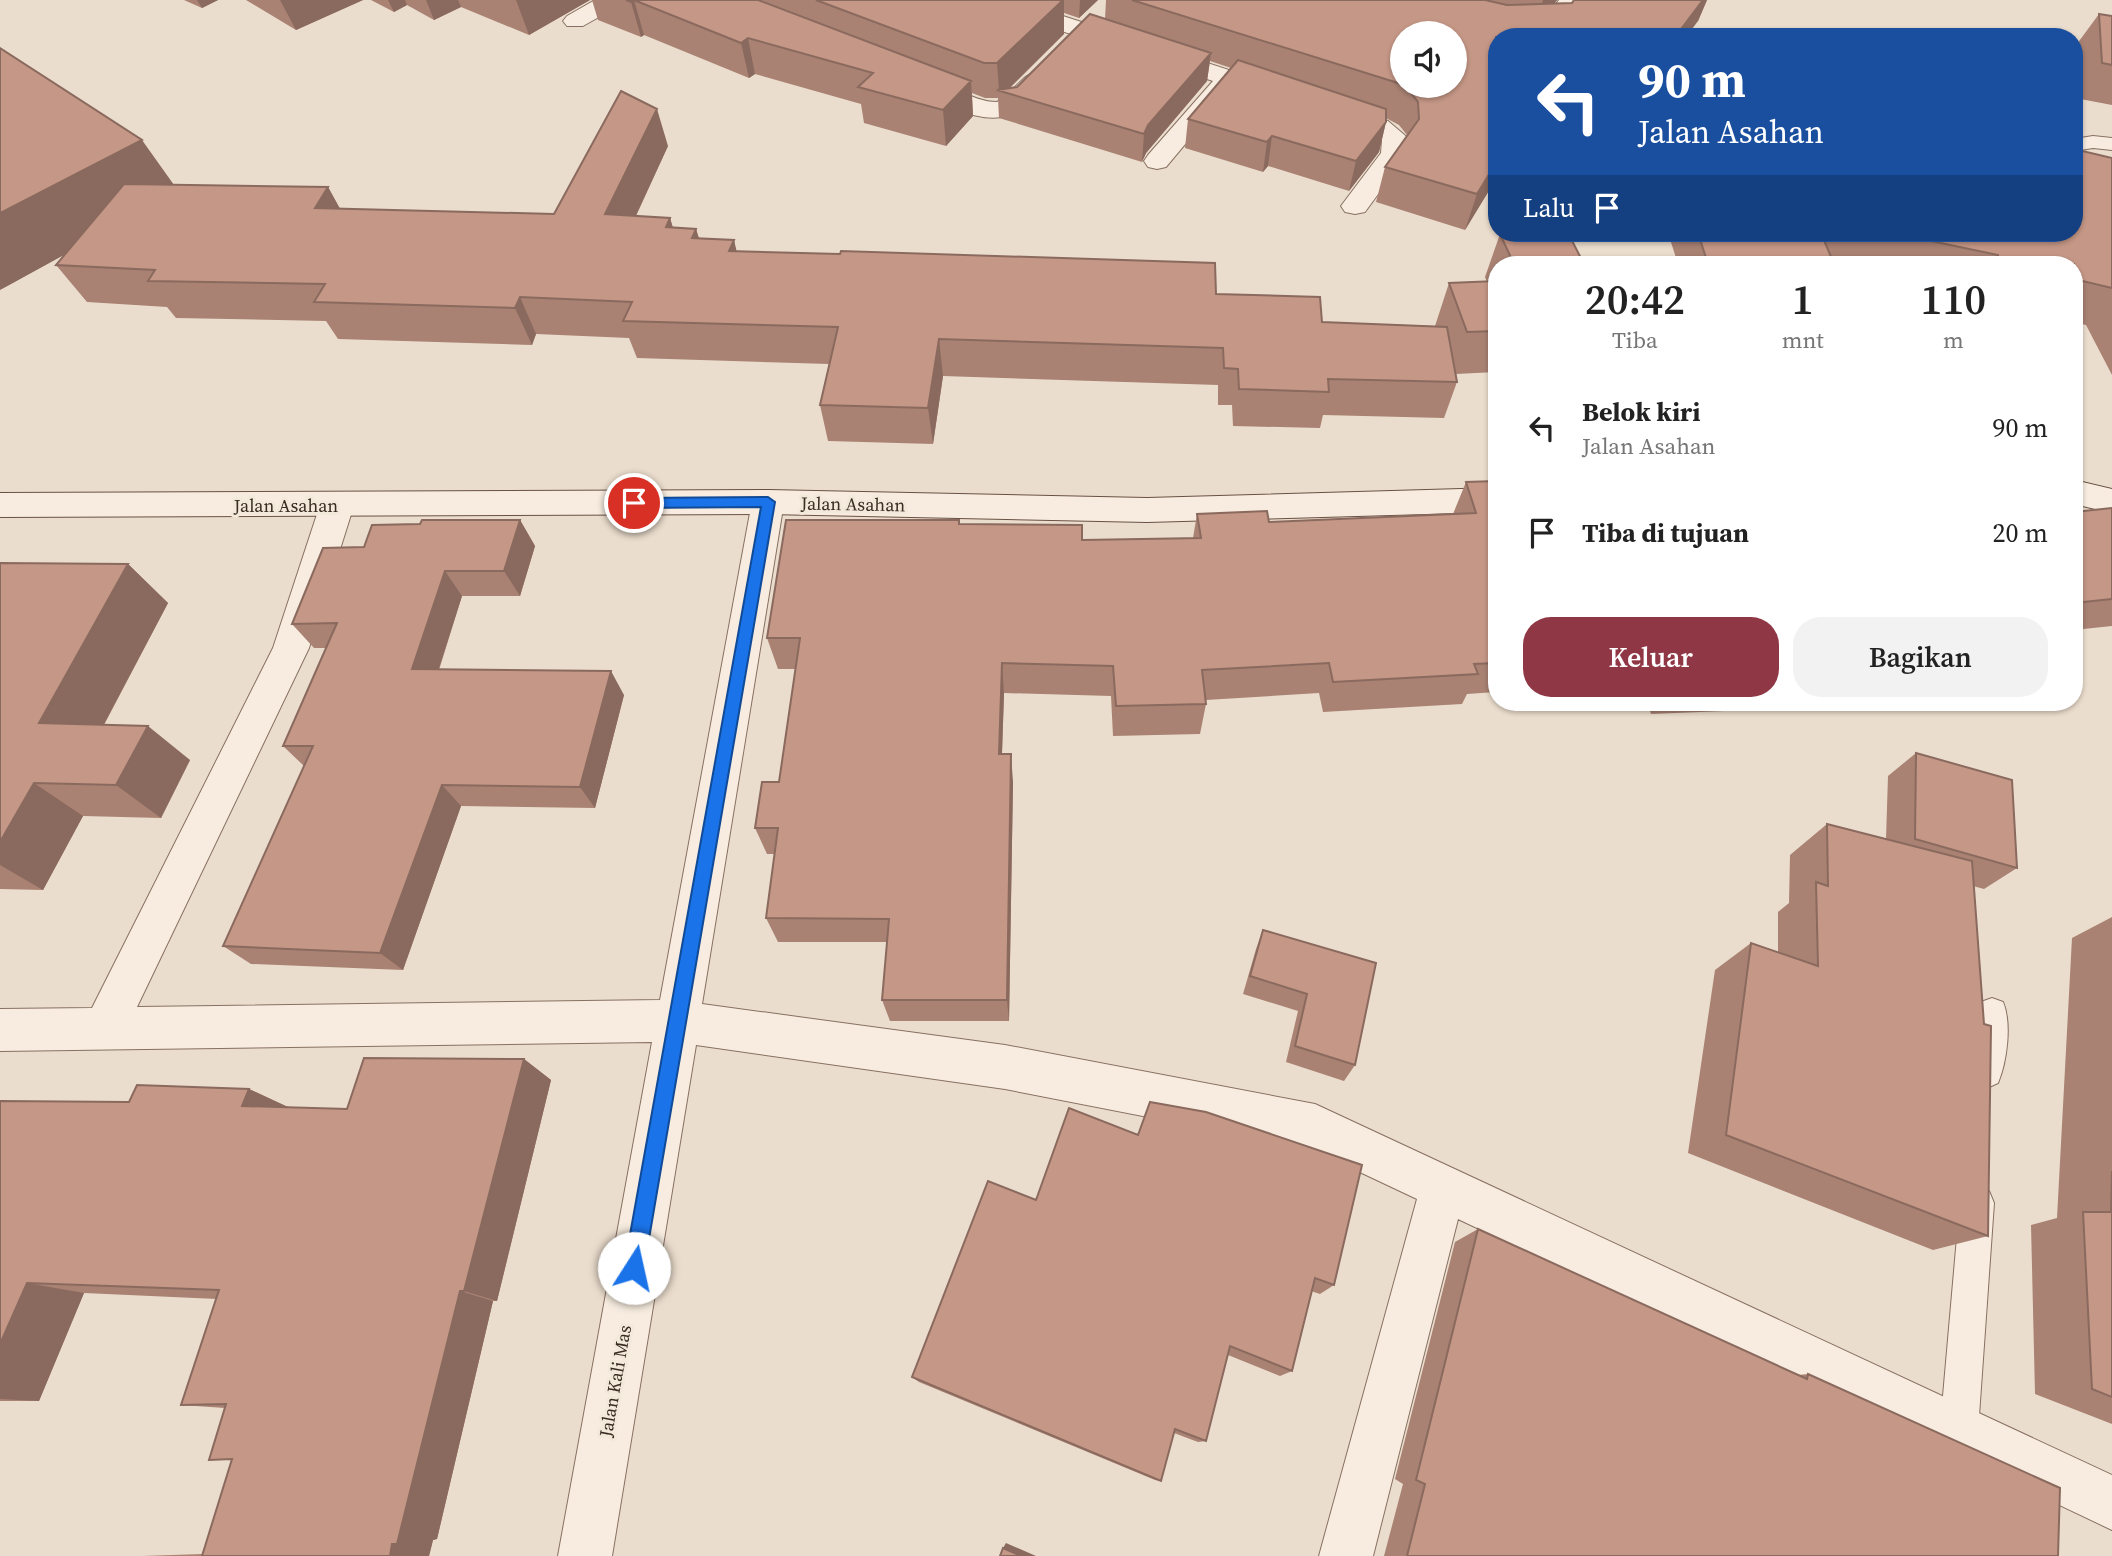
<!DOCTYPE html>
<html lang="id">
<style>
body{margin:0;font-family:"Source Serif 4",serif;background:#f2f2f2;color:#222;height:100vh;display:flex;flex-direction:column;font-size:26px;white-space:nowrap}
*{box-sizing:border-box;margin:0}
p{font-size:23px;color:#767676}
.icon{flex:none;width:38px;height:38px;fill:none;stroke:currentColor;stroke-width:2;stroke-linecap:round;stroke-linejoin:round}
.map{position:relative;flex:1;overflow:hidden}
.drawer{position:absolute;left:1488px;top:256px;width:595px;height:455px;display:flex;flex-direction:column;background:#fff;border-radius:28px;box-shadow:0 2px 5px #0004}
.drawer>*{flex:none}
.banner{position:absolute;left:1488px;top:28px;width:595px;height:214px;border-radius:28px;box-shadow:0 2px 5px #0004;background:#1a4fa0;color:#fff;overflow:hidden}
.buttons{position:absolute;left:1390px;top:21px;display:grid;gap:14px}
.buttons a{display:grid;place-items:center;width:77px;height:77px;border-radius:50%;background:#fff;box-shadow:0 2px 5px #0004;font-size:35px}
.pin{position:absolute;display:grid;place-items:center;width:60px;height:60px;color:#fff;margin:-30px;border:4px solid #fff;border-radius:50%;box-shadow:0 2px 7px #0007}
.me{position:absolute;width:77px;margin:-38px;rotate:10deg;stroke-linejoin:round;filter:drop-shadow(0 0 5px #0008)}
.turn{display:flex;align-items:center;gap:24px;height:147px;padding:0 35px;font-size:32px}
.turn .icon{width:91px;height:91px;stroke-width:2.5}
.turn b{display:block;font-size:49px;line-height:60px}
.then{display:flex;align-items:center;height:66px;padding:0 35px;background:#0003;gap:14px;font-size:26px}
.eta{display:flex;justify-content:space-evenly;align-items:center;height:119px;text-align:center}
.eta b{font-size:42px;font-weight:600;line-height:49px}
.primary-button{display:flex;gap:14px;margin-top:auto;padding:14px 35px}
.primary-button a{flex:1;height:80px;border-radius:28px;background:#903745;color:#fff;font-size:28px;font-weight:600;line-height:80px;text-align:center}
.primary-button a+a{background:#f2f2f2;color:#222}
ul{padding:0;list-style:none}
li{display:flex;align-items:center;gap:21px;height:105px;padding:0 35px}
li div{flex:1}
li b{display:block;font-size:26px}
li em{font-style:normal}
.map>svg:first-child{display:block}
</style>
<div class="map">
<svg width="2112" height="1556" viewBox="0 0 2112 1556">
<rect width="100%" height="100%" fill="#ebddcd"/>
<g fill="none" stroke-linecap="round" stroke-linejoin="round">
<defs>
<path id="lane" d="M 2093,136 L 2112,138 L 2112,150 L 2093,148 L 2074,151 L 2074,139 Z
M 1992,998 L 2003,1002 C 2012,1023 2007,1062 1998,1083 L 1987,1088 L 1976,1083 C 1967,1062 1972,1023 1981,1002 Z
M 1977,1186 L 1989,1191 L 1994,1203 L 1978,1430 L 1972,1443 L 1959,1449 L 1946,1443 L 1940,1430 L 1960,1203 L 1965,1191 Z"/>
<path id="street" d="M 595,0 L 623,0 L 620,5 L 583,26 L 567,26 L 563,21 L 567,16 Z
M 980,0 L 1014,0 L 1284,88 L 1287,93 L 1284,98 L 1275,100 L 1233,87 L 1166,167 L 1157,169 L 1148,167 L 1144,161 L 1148,155 L 1213,81 L 983,5 Z
M 1559,0 L 1581,0 L 1557,37 L 1533,37 Z
M 1039,70 L 1048,72 L 1051,77 L 1048,82 C 1039,91 1031,103 1020,110 C 989,131 945,104 915,91 L 912,86 L 915,81 C 940,75 969,102 997,102 C 1013,94 1022,74 1039,70 Z
M 1335,104 L 1388,121 L 1408,138 L 1407,154 L 1403,160 L 1365,212 L 1355,214 L 1345,212 L 1341,206 L 1381,153 L 1382,140 L 1370,131 L 1326,117 L 1322,112 L 1326,107 Z
M 768,490 L 780,493 L 784,502 L 702,1004 L 1005,1045 L 1315,1104 L 2112,1475 L 2112,1530 L 1458,1219 L 1373,1556 L 1319,1556 L 1417,1199 L 1311,1149 L 1005,1089 L 696,1045 L 612,1556 L 558,1556 L 652,1042 L 0,1051 L 0,1009 L 92,1008 L 273,648 L 320,505 L 325,496 L 337,493 L 349,496 L 354,505 L 309,648 L 137,1007 L 660,1000 L 752,502 L 756,493 Z"/>
<path id="secondary" d="M 2074,480 L 2112,489 L 2112,513 L 2074,504 Z
M 1496,488 L 1496,512 L 1147,522 L 768,514 L 0,517 L 0,493 L 768,490 L 1147,498 Z"/>
</defs>
<use href="#lane" stroke="#877062" stroke-width="2"/>
<use href="#street" stroke="#877062" stroke-width="2"/>
<use href="#secondary" stroke="#695144" stroke-width="2"/>
<use href="#lane" fill="#f7ecdf" fill-rule="evenodd"/>
<use href="#street" fill="#f7ecdf" fill-rule="evenodd"/>
<use href="#secondary" fill="#f7ecdf" fill-rule="evenodd"/>
</g>
<path fill="#a98273" d="M 184,0 L 218,0 L 202,8 Z
M 246,0 L 363,0 L 296,30 Z
M 371,0 L 590,0 L 529,35 L 461,7 L 434,20 L 407,5 L 394,12 Z
M 592,0 L 1098,0 L 1079,18 L 1064,13 L 1064,34 L 1010,88 L 1017,87 L 1105,19 L 1106,0 L 1557,0 L 1554,4 L 1572,3 L 1574,0 L 1707,0 L 1698,21 L 1496,37 L 1496,179 L 1465,230 L 1376,202 L 1385,167 L 1407,135 L 1399,125 L 1386,118 L 1386,122 L 1379,152 L 1349,191 L 1268,166 L 1263,172 L 1185,148 L 1188,119 L 1231,68 L 1210,61 L 1207,81 L 1146,153 L 1142,162 L 999,118 L 998,98 L 985,98 L 972,93 L 973,116 L 946,146 L 864,123 L 861,104 L 755,74 L 749,78 L 644,35 L 641,37 L 598,20 Z
M 2099,14 L 2112,16 L 2112,105 L 2075,98 L 2074,48 Z
M 668,146 L 636,216 L 670,218 L 673,228 L 696,229 L 699,238 L 734,240 L 736,252 L 1216,294 L 1322,322 L 1435,326 L 1449,283 L 1487,282 L 1485,277 L 1500,234 L 1584,264 L 1496,264 L 1496,372 L 1456,374 L 1457,382 L 1444,418 L 1323,415 L 1320,428 L 1233,426 L 1232,405 L 1218,405 L 1218,385 L 943,376 L 933,444 L 828,441 L 820,405 L 829,364 L 637,358 L 629,338 L 536,334 L 532,345 L 338,339 L 326,321 L 176,318 L 167,307 L 87,302 L 56,265 L 65,254 L 0,290 L 173,185 L 328,187 L 340,209 L 554,214 Z
M 2112,158 L 2112,375 L 2086,325 L 2074,322 L 2074,264 L 1851,264 L 1833,260 L 1834,264 L 1678,264 L 1668,233 L 2074,233 Z
M 1496,481 L 1496,692 L 1467,694 L 1462,704 L 1323,712 L 1319,693 L 1206,700 L 1206,704 L 1200,734 L 1113,736 L 1111,696 L 1004,693 L 1002,754 L 1013,782 L 1009,1021 L 890,1021 L 882,1000 L 887,942 L 778,942 L 766,918 L 775,854 L 767,854 L 755,828 L 779,782 L 796,669 L 778,669 L 767,638 L 959,520 L 959,524 L 1082,540 L 1193,538 L 1197,514 L 1269,522 L 1453,514 L 1466,482 Z
M 2112,508 L 2112,626 L 2074,630 L 2074,512 Z
M 520,520 L 535,546 L 520,596 L 462,596 L 439,670 L 624,695 L 595,808 L 461,806 L 403,970 L 251,964 L 223,946 L 304,766 L 283,746 L 326,648 L 314,648 L 292,624 L 364,547 L 420,524 Z
M 0,563 L 128,564 L 168,603 L 104,725 L 190,760 L 161,818 L 83,816 L 43,890 L 0,889 Z
M 1647,702 L 1805,702 L 1799,708 L 1651,714 Z
M 1916,753 L 2017,868 L 1984,889 L 1973,886 L 1988,1236 L 1933,1250 L 1688,1153 L 1715,970 L 1751,943 L 1778,952 L 1778,912 L 1789,903 L 1790,855 L 1827,824 L 1886,839 L 1888,776 Z
M 2112,917 L 2112,1424 L 2035,1394 L 2031,1225 L 2057,1218 L 2072,938 Z
M 1263,930 L 1376,963 L 1355,1065 L 1344,1081 L 1286,1062 L 1298,1011 L 1243,994 L 1256,949 Z
M 524,1059 L 551,1080 L 497,1301 L 493,1301 L 437,1539 L 433,1540 L 429,1556 L 142,1556 L 203,1554 L 232,1460 L 209,1460 L 225,1408 L 181,1405 L 217,1299 L 84,1293 L 39,1401 L 0,1401 L 0,1101 L 129,1102 L 249,1089 L 288,1107 L 347,1109 Z
M 1138,1135 L 1334,1285 L 1320,1294 L 1311,1291 L 1292,1371 L 1280,1376 L 1228,1355 L 1206,1441 L 1198,1442 L 1174,1433 L 1161,1481 L 1155,1480 L 919,1382 L 912,1377 L 1036,1200 Z
M 1478,1229 L 1798,1375 L 1808,1374 L 2058,1556 L 1384,1556 L 1403,1484 L 1395,1479 L 1455,1242 Z"/>
<path fill="#8a6a5e" d="M 197,0 L 218,0 L 202,8 Z
M 280,0 L 363,0 L 296,30 Z
M 388,0 L 405,0 L 407,5 L 394,12 Z
M 426,0 L 458,0 L 461,7 L 434,20 Z
M 516,0 L 590,0 L 529,35 Z
M 634,0 L 644,35 L 641,37 L 631,2 Z
M 1063,0 L 1064,0 L 1064,34 L 1005,92 L 999,90 L 997,63 Z
M 1080,0 L 1098,0 L 1079,18 Z
M 1543,0 L 1557,0 L 1532,34 Z
M 1703,0 L 1707,0 L 1698,21 L 1686,37 L 1675,37 Z
M 748,38 L 755,74 L 749,78 L 741,43 Z
M 1211,53 L 1207,81 L 1146,153 L 1142,162 L 1144,134 L 1148,125 Z
M 971,81 L 973,116 L 946,146 L 943,110 Z
M 657,109 L 668,146 L 619,252 L 605,214 Z
M 1386,122 L 1379,152 L 1349,191 L 1356,161 Z
M 1272,136 L 1268,166 L 1263,172 L 1267,142 Z
M 142,140 L 179,192 L 0,290 L 0,213 Z
M 1496,163 L 1496,179 L 1465,230 L 1477,194 Z
M 328,187 L 349,225 L 315,208 Z
M 670,218 L 681,255 L 666,227 Z
M 696,229 L 707,266 L 692,238 Z
M 734,240 L 743,278 L 729,251 Z
M 520,297 L 536,334 L 532,345 L 515,308 Z
M 939,339 L 943,376 L 933,444 L 928,408 Z
M 520,520 L 535,546 L 520,596 L 504,571 Z
M 128,564 L 168,603 L 86,758 L 39,723 Z
M 445,571 L 462,596 L 431,693 L 412,669 Z
M 1002,663 L 1004,693 L 1001,782 L 999,754 Z
M 611,671 L 624,695 L 595,808 L 580,787 Z
M 148,726 L 190,760 L 161,818 L 116,785 Z
M 1011,754 L 1013,782 L 1009,1021 L 1007,1000 Z
M 34,783 L 83,816 L 43,890 L 0,865 L 0,842 Z
M 442,785 L 461,806 L 403,970 L 380,953 Z
M 524,1059 L 551,1080 L 497,1301 L 464,1291 Z
M 249,1089 L 290,1108 L 242,1106 Z
M 27,1283 L 84,1293 L 39,1401 L 0,1399 L 0,1344 Z
M 460,1291 L 493,1301 L 437,1539 L 433,1540 L 429,1556 L 390,1556 Z
M 1006,1543 L 1036,1556 L 1021,1556 L 1003,1548 Z"/>
<path fill="#c59786" stroke="#8a6a5e" stroke-width="2" d="M 626,0 L 758,0 L 971,81 L 943,110 L 858,87 L 873,73 L 748,38 L 741,43 L 634,0 L 631,2 Z
M 816,0 L 1063,0 L 997,63 L 984,63 Z
M 1132,0 L 1485,0 L 1507,5 L 1572,3 L 1574,0 L 1703,0 L 1675,37 L 1496,37 L 1496,163 L 1477,194 L 1385,167 L 1419,119 L 1418,102 L 1408,89 L 1402,86 L 1454,86 L 1454,33 L 1402,33 L 1402,85 L 1398,83 Z
M 1090,14 L 1211,53 L 1148,125 L 1144,134 L 997,90 L 1017,87 Z
M 2099,14 L 2112,16 L 2112,65 L 2102,63 Z
M 0,48 L 142,140 L 0,213 Z
M 1238,60 L 1386,109 L 1386,122 L 1356,161 L 1272,136 L 1267,142 L 1188,119 Z
M 621,91 L 657,109 L 605,214 L 670,218 L 666,227 L 696,229 L 692,238 L 734,240 L 729,251 L 840,254 L 841,251 L 1215,263 L 1216,294 L 1320,297 L 1322,322 L 1447,327 L 1457,382 L 1328,379 L 1329,392 L 1239,389 L 1238,369 L 1224,368 L 1223,348 L 939,339 L 928,408 L 820,405 L 838,327 L 623,321 L 632,302 L 520,297 L 515,308 L 314,302 L 325,284 L 148,281 L 155,270 L 56,265 L 124,184 L 328,187 L 315,208 L 554,214 Z
M 2074,149 L 2112,158 L 2112,288 L 2074,279 L 2074,264 L 2013,264 L 1998,261 L 1998,255 L 1893,233 L 2074,233 Z
M 1523,233 L 1568,233 L 1584,264 L 1514,264 L 1500,234 Z
M 1698,233 L 1821,233 L 1834,264 L 1708,264 Z
M 1496,281 L 1496,331 L 1467,332 L 1449,283 Z
M 1496,481 L 1496,663 L 1474,664 L 1478,674 L 1333,682 L 1329,663 L 1202,670 L 1206,704 L 1116,706 L 1113,666 L 1002,663 L 999,754 L 1011,754 L 1007,1000 L 882,1000 L 889,919 L 766,918 L 778,828 L 755,828 L 762,782 L 779,782 L 800,638 L 767,638 L 786,520 L 959,520 L 959,524 L 1082,525 L 1082,540 L 1201,538 L 1197,514 L 1267,511 L 1269,522 L 1476,513 L 1466,482 Z
M 2112,508 L 2112,599 L 2074,603 L 2074,512 Z
M 422,520 L 520,520 L 504,571 L 445,571 L 412,669 L 611,671 L 580,787 L 442,785 L 380,953 L 223,946 L 313,746 L 283,746 L 337,623 L 292,624 L 323,548 L 364,547 L 372,525 L 420,524 Z
M 0,563 L 128,564 L 39,723 L 148,726 L 116,785 L 34,783 L 0,842 Z
M 1916,753 L 2012,780 L 2017,868 L 1915,839 Z
M 1827,824 L 1972,861 L 1984,1024 L 1991,1026 L 1988,1236 L 1726,1135 L 1751,943 L 1818,966 L 1816,882 L 1828,886 Z
M 1263,930 L 1376,963 L 1355,1065 L 1295,1046 L 1307,994 L 1250,976 Z
M 364,1058 L 524,1059 L 464,1291 L 460,1291 L 397,1544 L 392,1544 L 390,1556 L 202,1556 L 232,1459 L 209,1460 L 226,1404 L 181,1405 L 219,1290 L 27,1283 L 0,1344 L 0,1101 L 129,1102 L 137,1085 L 249,1089 L 242,1106 L 347,1109 Z
M 1150,1102 L 1206,1112 L 1362,1165 L 1334,1285 L 1315,1278 L 1292,1371 L 1230,1346 L 1206,1441 L 1175,1429 L 1161,1481 L 912,1377 L 988,1181 L 1036,1200 L 1069,1108 L 1138,1135 Z
M 2112,1171 L 2112,1397 L 2092,1389 L 2083,1212 L 2111,1212 Z
M 1478,1229 L 1807,1379 L 1808,1374 L 2060,1488 L 2058,1556 L 1407,1556 L 1425,1484 L 1416,1480 Z
M 1003,1548 L 1021,1556 L 1000,1556 Z"/>
<path fill="#1a73e8" stroke="#114b97" stroke-width="2" d="M 768,497 L 775,502 L 644,1268 L 641,1275 L 634,1278 L 627,1275 L 624,1268 L 761,507 L 634,508 L 627,503 L 634,498 Z"/>
<g text-anchor="middle" dominant-baseline="central" stroke-width="6" stroke-linejoin="round" paint-order="stroke">
<g font-size="18" fill="#3a2b23" stroke="#f3e9db">
<text transform="translate(853 504) rotate(1)">Jalan Asahan</text>
<text x="286" y="505">Jalan Asahan</text>
<text transform="translate(615 1381) rotate(-80)">Jalan Kali Mas</text>
</g>
</g>
</svg>
<div class="buttons">
<a><svg class="icon" aria-label="sound" viewBox="0 0 24 24"><path d="M4 9h4l5-4v14l-5-4H4zM17 9q2 3 0 6"/></svg></a>
</div>
<div class="pin" style="left:634px;top:503px;background:#d93025"><svg class="icon" aria-label="arrive" viewBox="0 0 24 24"><path d="M6 21V4h12l-3 4 3 4H6"/></svg></div>
<svg class="me" style="left:634px;top:1268px" viewBox="-20 -20 40 40"><circle r="19" fill="#fff"/><path d="M0-13L10 11 0 6-10 11z" fill="#1a73e8"/></svg>
<div class="banner">
<div class="turn"><svg class="icon" aria-label="left" viewBox="0 0 24 24"><path d="M17 20v-9H6M10 6l-5 5 5 5"/></svg><div><b>90 m</b>Jalan Asahan</div></div>
<div class="then">Lalu<svg class="icon" aria-label="arrive" viewBox="0 0 24 24"><path d="M6 21V4h12l-3 4 3 4H6"/></svg></div>
</div>
<section class="drawer">
<div class="eta">
<div><b>20:42</b><p>Tiba</p></div>
<div><b>1</b><p>mnt</p></div>
<div><b>110</b><p>m</p></div>
</div>
<ul>
<li><svg class="icon" aria-label="left" viewBox="0 0 24 24"><path d="M17 20v-9H6M10 6l-5 5 5 5"/></svg><div><b>Belok kiri</b><p>Jalan Asahan</p></div><em>90 m</em></li>
<li><svg class="icon" aria-label="arrive" viewBox="0 0 24 24"><path d="M6 21V4h12l-3 4 3 4H6"/></svg><div><b>Tiba di tujuan</b></div><em>20 m</em></li>
</ul>
<div class="primary-button"><a>Keluar</a><a>Bagikan</a></div>
</section>
</div>
